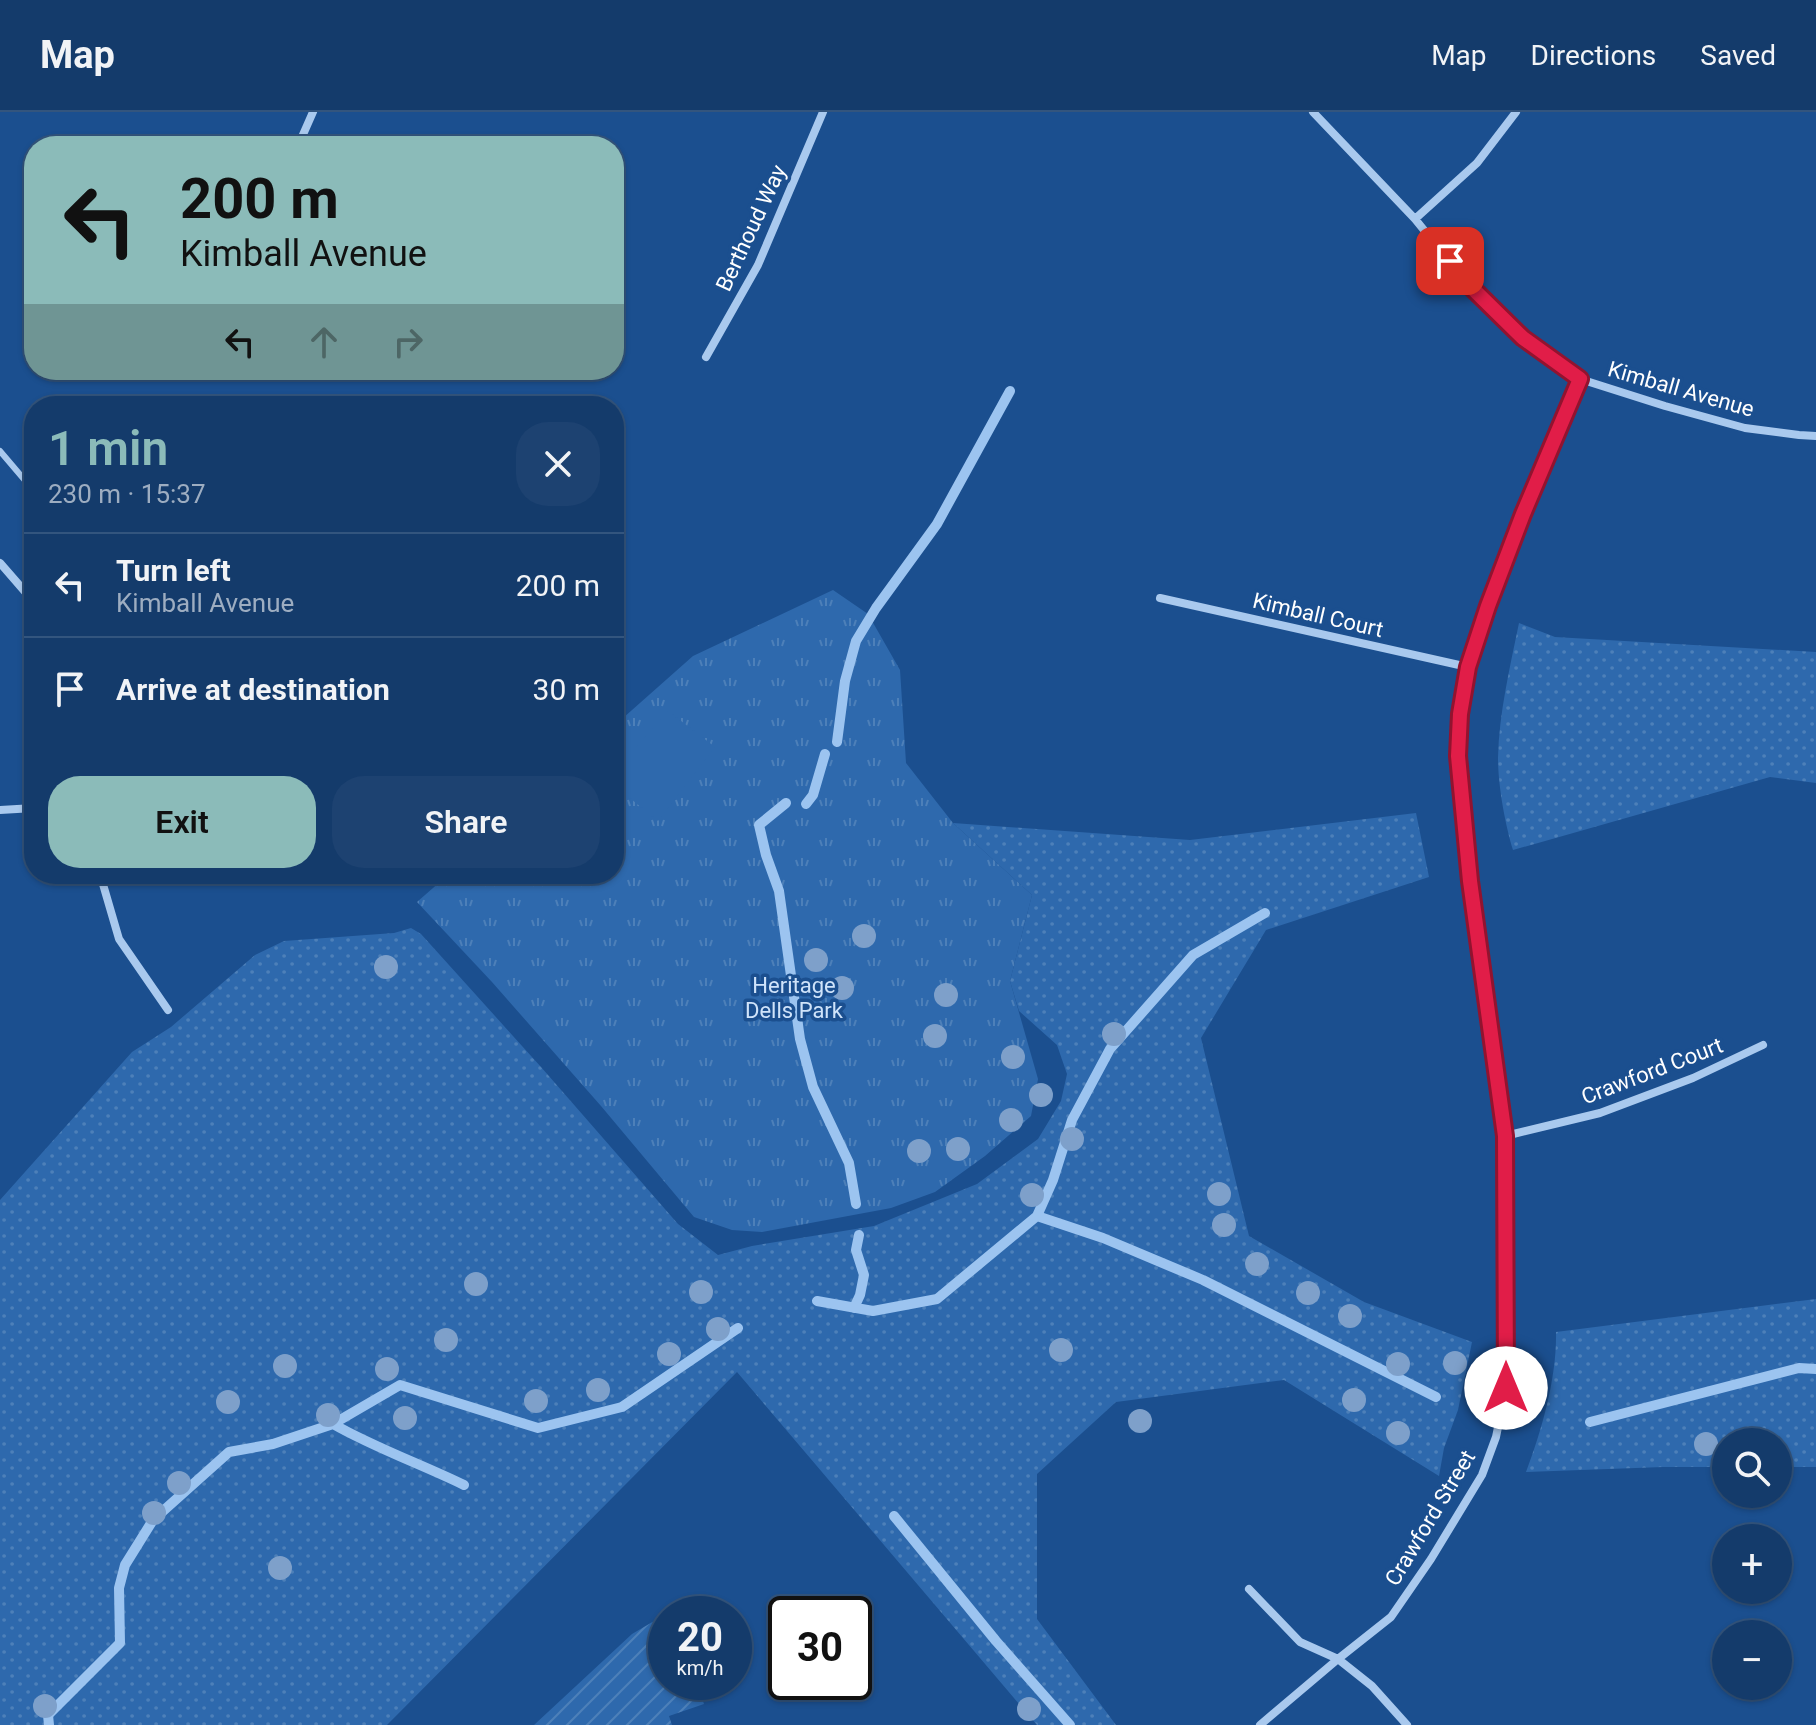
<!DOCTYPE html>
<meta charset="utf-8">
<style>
body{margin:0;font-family:Roboto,sans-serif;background:#1d4271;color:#f1f3f6;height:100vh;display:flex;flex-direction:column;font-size:30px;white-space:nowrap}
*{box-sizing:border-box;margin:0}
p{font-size:26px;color:#9dadc1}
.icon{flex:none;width:44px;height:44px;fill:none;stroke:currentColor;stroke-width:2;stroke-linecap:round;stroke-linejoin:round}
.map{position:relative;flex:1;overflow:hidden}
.details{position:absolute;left:24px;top:284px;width:600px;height:488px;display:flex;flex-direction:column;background:#143b6b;border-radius:32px;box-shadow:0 2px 6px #0004,0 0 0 2px #33557e}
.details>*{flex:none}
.banner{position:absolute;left:24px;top:24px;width:600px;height:244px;border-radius:32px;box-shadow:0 2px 6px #0004,0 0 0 2px #33557e;background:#8bbbb9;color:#111;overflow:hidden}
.fabs{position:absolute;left:1712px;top:1316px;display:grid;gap:16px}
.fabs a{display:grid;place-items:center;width:80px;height:80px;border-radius:50%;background:#143b6b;box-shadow:0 2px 6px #0004,0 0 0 2px #33557e;font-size:40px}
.speed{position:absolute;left:648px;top:1484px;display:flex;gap:16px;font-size:40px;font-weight:700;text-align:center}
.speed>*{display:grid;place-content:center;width:104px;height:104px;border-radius:50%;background:#143b6b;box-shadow:0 2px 6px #0004,0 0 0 2px #33557e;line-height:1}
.speed small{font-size:20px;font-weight:400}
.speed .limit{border:4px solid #111;border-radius:12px;background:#fff;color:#111}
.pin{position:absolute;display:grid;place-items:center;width:68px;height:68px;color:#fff;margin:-34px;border-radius:16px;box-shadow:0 4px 12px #0006}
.me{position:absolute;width:88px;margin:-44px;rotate:0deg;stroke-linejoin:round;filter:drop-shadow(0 0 6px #0008)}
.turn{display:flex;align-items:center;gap:28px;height:168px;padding:0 24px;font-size:36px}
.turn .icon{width:104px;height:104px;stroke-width:2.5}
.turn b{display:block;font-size:56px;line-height:68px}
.lanes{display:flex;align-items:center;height:76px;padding:0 24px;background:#0003;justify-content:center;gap:40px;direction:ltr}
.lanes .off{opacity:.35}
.round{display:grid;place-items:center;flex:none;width:84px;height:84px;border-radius:32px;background:#1d4271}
.headline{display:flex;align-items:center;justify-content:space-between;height:136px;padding:0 24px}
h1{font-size:48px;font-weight:600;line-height:60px;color:#8bbbb9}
.primary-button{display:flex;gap:16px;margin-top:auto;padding:16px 24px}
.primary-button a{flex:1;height:92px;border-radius:32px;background:#8bbbb9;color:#111;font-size:32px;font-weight:600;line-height:92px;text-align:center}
.primary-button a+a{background:#1d4271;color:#f1f3f6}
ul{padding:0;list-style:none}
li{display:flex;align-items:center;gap:24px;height:104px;padding:0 24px;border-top:2px solid #33557e}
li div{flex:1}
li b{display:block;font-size:30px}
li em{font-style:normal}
header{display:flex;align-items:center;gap:48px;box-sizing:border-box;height:112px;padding:0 40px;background:#143b6b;border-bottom:2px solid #33557e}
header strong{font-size:38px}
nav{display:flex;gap:44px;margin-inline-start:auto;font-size:28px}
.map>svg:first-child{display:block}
</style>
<header>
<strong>Map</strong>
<nav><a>Map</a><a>Directions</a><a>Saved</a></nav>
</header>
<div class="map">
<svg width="1816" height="1613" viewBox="0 0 1816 1613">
<defs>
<pattern id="grass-dots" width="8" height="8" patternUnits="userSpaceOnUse" patternTransform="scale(2)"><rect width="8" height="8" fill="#2e69ad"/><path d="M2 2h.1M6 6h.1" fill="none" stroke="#4d80b9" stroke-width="1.8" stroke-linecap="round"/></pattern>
<pattern id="park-tufts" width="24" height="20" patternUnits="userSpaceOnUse" patternTransform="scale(2)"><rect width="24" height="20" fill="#2e69ad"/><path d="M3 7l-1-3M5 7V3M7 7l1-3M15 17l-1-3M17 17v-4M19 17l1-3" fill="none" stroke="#4d80b9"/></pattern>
<pattern id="garden-furrows" width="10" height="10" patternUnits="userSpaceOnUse" patternTransform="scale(2)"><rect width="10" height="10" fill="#2e69ad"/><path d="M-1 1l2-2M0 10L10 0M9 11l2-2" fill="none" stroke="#4d80b9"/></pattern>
</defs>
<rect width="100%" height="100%" fill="#1b4f8f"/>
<path fill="url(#grass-dots)" d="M 1519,511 L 1555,525 L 1816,540 L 1816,671 L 1770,665 L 1513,738 C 1505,712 1498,673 1498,646 C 1499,601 1510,555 1519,511 Z
M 1416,701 L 1429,765 L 1266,818 L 1201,926 L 1249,1124 L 1364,1190 L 1472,1230 L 1458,1298 L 1444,1336 L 1439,1364 L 1284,1268 L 1116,1290 L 1037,1362 L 1037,1507 L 1116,1613 L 1037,1613 L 737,1260 L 387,1613 L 0,1613 L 0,1088 L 132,940 L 171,915 L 255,843 L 284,829 L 394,821 L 411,816 L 421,822 L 541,955 L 678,1112 L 718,1143 L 752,1134 L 874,1114 L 977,1072 L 1038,1027 L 1061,989 L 1067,962 L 1057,933 L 1019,899 L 1010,869 L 1032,783 L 953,711 L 1190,728 Z
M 1816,1187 L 1816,1355 L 1778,1355 L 1778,1330 L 1726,1330 L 1726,1355 L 1663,1355 L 1526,1360 C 1542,1318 1557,1265 1556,1220 Z"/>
<path fill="url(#park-tufts)" d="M 833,478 L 868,502 L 900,558 L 906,651 L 953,711 L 1032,783 L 1010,869 L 1038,967 L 1031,1004 L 985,1044 L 935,1080 L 891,1096 L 762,1120 L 732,1118 L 694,1105 L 601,994 L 492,870 L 417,790 L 449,762 L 614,762 L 614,614 L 693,544 Z"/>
<path fill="url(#garden-furrows)" d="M 666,1502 L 666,1570 L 696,1570 L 704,1592 L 669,1604 L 672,1613 L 534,1613 L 632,1522 Z"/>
<path fill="#2e69ad" d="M 668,599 L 715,635 L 658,709 L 614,673 L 614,660 Z"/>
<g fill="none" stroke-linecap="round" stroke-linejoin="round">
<path stroke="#9cc4f0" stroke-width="10" d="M 837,630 L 845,569 L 856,529 L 876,496 L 937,412 L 1010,279
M 786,691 L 759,713 L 766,743 L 779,779 L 800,927 L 813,975 L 849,1051 L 856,1092
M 806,692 L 813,683 L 825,642
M 1037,1104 L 1103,1126 L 1203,1168 L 1436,1285
M 817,1189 L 873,1199 L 937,1187 L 1037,1104 L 1053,1068 L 1072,1008 L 1110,937 L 1193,843 L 1265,801
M 854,1196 L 860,1183 L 864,1163 L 856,1138 L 859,1123
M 1590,1310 L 1799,1256 L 1816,1257
M 333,1312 C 375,1336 421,1352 464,1373
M 894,1404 L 996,1529 L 1070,1613
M 49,1613 L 48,1603 L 120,1531 L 119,1476 L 125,1453 L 153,1408 L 229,1340 L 273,1332 L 333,1312 L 400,1273 L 538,1316 L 622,1295 L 738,1216"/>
<path stroke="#a9c9ee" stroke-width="6" d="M 0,339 L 34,379"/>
<path stroke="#a9c9ee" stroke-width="8" d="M 1313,0 L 1415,107 L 1467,171 L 1523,226 L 1580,267 L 1665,294 L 1745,316 L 1799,323 L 1816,324
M 298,34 L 313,0
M 1415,107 L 1477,51 L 1516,0
M 706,245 L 758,153 L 823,0
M 0,451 L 34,490
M 1160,486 L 1468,555
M 0,698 L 34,696
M 100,762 L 119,827 L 168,898
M 1505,1024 L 1600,1001 L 1693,966 L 1763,933
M 1249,1477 L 1300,1530 L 1338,1547 L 1372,1574 L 1407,1613
M 1260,1613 L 1338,1547 L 1391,1505 L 1431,1447 L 1482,1363 L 1496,1325 L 1506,1276 L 1505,1024 L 1470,769 L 1458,644 L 1460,602 L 1468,555 L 1488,494 L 1523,402 L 1580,267"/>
</g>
<g fill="#7ea0ca">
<circle cx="864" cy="824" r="12"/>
<circle cx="816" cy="848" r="12"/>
<circle cx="386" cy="855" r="12"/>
<circle cx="842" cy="876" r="12"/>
<circle cx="946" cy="883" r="12"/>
<circle cx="1114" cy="922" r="12"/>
<circle cx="935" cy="924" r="12"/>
<circle cx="1013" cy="945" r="12"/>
<circle cx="1041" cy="983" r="12"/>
<circle cx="1011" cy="1008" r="12"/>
<circle cx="1072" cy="1027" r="12"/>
<circle cx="958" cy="1037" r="12"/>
<circle cx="919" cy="1039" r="12"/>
<circle cx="1219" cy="1082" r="12"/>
<circle cx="1032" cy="1083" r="12"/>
<circle cx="1224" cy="1113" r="12"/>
<circle cx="1257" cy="1152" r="12"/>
<circle cx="476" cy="1172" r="12"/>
<circle cx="701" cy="1180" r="12"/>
<circle cx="1308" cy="1181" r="12"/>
<circle cx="1350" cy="1204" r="12"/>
<circle cx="718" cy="1217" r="12"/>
<circle cx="446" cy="1228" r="12"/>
<circle cx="1061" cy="1238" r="12"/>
<circle cx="669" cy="1242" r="12"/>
<circle cx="1455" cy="1251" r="12"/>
<circle cx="1398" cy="1252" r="12"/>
<circle cx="285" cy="1254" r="12"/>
<circle cx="387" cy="1257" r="12"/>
<circle cx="598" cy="1278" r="12"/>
<circle cx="1354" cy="1288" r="12"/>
<circle cx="536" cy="1289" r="12"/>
<circle cx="228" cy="1290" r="12"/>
<circle cx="328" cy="1303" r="12"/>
<circle cx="405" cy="1306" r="12"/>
<circle cx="1140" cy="1309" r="12"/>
<circle cx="1398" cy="1321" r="12"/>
<circle cx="1706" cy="1332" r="12"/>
<circle cx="179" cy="1371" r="12"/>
<circle cx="154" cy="1401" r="12"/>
<circle cx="280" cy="1456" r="12"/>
<circle cx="45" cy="1594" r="12"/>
<circle cx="1029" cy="1597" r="12"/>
</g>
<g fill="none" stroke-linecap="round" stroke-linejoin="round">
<defs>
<path id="route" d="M 1450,149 L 1467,171 L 1523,226 L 1580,267 L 1523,402 L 1488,494 L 1468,555 L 1460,602 L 1458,644 L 1470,769 L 1505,1024 L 1506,1276"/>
</defs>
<use href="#route" stroke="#92132f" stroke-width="20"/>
<use href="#route" stroke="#e11d48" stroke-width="14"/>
</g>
<g text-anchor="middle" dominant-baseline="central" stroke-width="7" stroke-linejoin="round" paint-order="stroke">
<g font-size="22" fill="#fff" stroke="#1b4f8f">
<text transform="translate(751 116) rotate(-65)">Berthoud Way</text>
<text transform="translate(1681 277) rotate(16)">Kimball Avenue</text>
<text transform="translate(1318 503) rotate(13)">Kimball Court</text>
<text transform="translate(1652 959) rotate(-21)">Crawford Court</text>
<text transform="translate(1430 1406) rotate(-59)">Crawford Street</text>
</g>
<g font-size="22" fill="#cfe3fa" stroke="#1b4f8f">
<text x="794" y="873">Heritage<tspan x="794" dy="25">Dells Park</tspan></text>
</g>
</g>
</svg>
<div class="fabs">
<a><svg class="icon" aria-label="search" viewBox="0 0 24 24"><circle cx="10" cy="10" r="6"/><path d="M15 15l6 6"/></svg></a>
<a>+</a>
<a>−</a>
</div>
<div class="speed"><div>20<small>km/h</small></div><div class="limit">30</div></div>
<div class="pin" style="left:1450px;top:149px;background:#d93025"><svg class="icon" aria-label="arrive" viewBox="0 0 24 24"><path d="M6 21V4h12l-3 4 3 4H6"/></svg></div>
<svg class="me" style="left:1506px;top:1276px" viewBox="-20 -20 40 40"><circle r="19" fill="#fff"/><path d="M0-13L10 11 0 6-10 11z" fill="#e11d48"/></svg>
<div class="banner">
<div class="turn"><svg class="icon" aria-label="left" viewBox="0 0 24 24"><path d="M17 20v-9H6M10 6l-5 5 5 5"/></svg><div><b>200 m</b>Kimball Avenue</div></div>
<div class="lanes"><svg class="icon" aria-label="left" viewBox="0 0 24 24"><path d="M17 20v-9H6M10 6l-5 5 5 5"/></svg><svg class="icon off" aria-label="ahead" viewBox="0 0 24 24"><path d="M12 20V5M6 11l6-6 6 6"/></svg><svg class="icon off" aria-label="right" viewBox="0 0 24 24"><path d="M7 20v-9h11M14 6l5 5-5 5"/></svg></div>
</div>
<section class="details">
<div class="headline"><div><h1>1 min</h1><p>230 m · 15:37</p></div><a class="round"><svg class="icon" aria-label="close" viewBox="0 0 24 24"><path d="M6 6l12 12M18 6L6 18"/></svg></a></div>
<ul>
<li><svg class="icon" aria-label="left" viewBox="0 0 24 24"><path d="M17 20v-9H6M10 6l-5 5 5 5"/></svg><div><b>Turn left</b><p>Kimball Avenue</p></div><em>200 m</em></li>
<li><svg class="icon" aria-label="arrive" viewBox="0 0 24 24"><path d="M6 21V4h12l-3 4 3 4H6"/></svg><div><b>Arrive at destination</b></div><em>30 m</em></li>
</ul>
<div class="primary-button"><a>Exit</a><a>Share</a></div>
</section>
</div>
